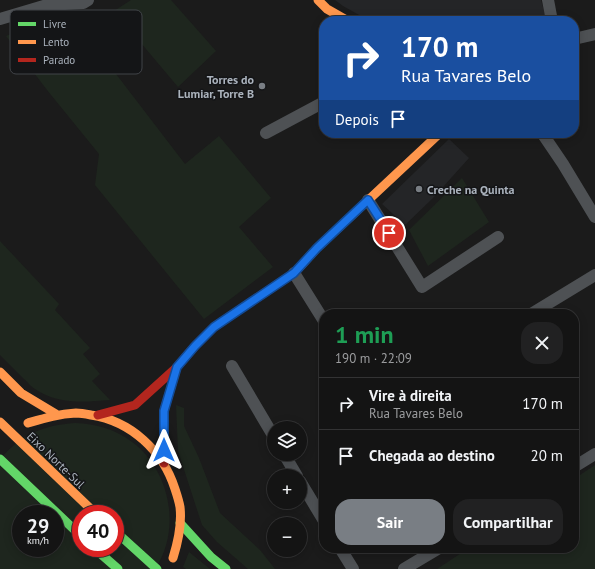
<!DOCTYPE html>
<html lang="pt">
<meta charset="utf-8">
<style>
body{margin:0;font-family:"PT Sans",sans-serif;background:#212122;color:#f1f3f6;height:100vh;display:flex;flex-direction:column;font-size:15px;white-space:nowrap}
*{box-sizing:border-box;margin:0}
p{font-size:13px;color:#9d9ea0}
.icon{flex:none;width:22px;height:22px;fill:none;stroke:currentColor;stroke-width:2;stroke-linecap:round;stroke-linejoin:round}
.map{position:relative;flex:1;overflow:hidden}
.panel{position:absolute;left:319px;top:309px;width:260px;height:244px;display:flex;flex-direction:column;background:#141414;border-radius:16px;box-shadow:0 2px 10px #0003,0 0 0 1px #333334}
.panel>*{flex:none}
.banner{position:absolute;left:319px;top:16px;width:260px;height:122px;border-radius:16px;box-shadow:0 2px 10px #0003,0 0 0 1px #333334;background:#1a4fa0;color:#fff;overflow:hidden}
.buttons{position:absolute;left:267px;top:421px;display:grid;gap:8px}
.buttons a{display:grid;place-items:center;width:40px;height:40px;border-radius:50%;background:#141414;box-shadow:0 2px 10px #0003,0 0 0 1px #333334;font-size:20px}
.speed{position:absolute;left:12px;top:505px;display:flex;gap:8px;font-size:20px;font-weight:700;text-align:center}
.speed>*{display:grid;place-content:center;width:52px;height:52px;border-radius:50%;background:#141414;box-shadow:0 2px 10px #0003,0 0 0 1px #333334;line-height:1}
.speed small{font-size:10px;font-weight:400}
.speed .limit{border:6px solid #d22;background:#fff;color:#111}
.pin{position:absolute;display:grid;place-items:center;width:34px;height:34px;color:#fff;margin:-17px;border:2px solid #fff;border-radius:50%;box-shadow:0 1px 4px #0007}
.me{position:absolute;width:44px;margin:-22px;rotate:0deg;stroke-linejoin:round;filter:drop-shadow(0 0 3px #0008)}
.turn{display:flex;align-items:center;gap:14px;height:84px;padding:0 16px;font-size:18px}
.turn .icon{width:52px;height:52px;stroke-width:2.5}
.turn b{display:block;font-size:28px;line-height:34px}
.then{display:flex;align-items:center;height:38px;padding:0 16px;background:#0003;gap:8px;font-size:15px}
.round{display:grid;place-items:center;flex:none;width:42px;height:42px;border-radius:16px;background:#212122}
.headline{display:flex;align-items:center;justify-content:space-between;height:68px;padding:0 16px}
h1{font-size:24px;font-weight:700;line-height:30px;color:#1e9e55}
.button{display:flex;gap:8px;margin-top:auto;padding:8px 16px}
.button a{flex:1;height:46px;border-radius:16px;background:#797e84;color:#fff;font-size:16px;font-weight:700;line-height:46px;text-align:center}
.button a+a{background:#212122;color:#f1f3f6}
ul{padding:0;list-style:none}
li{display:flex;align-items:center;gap:12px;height:52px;padding:0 16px;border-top:1px solid #333334}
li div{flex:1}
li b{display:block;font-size:15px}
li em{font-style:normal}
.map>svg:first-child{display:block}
</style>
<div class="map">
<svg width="595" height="569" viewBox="0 0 595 569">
<rect width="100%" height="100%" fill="#1b1b1b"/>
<path fill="#242527" d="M 335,0 L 541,0 L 547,21 L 373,21 L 361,16 L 343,6 Z
M 449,139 L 469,158 L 433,198 L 405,225 L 382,204 Z"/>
<path fill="#1e261e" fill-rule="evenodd" d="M 131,0 L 171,0 L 216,51 L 178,87 L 114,11 Z
M 67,10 L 185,164 L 219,136 L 271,198 L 239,227 L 273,267 L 204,319 L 95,185 L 99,154 L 47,90 L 6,36 Z
M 462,178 L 489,222 L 428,266 L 409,230 Z
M 0,241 L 59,304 L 55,310 L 90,348 L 83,354 L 100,374 L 92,381 L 110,400 C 84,402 59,405 35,389 C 31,387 28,382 24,379 C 16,371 8,363 0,355 Z
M 176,405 L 184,408 L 184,426 L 199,458 L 220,513 L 261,551 L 275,569 L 248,569 L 217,542 L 202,525 L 178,451 Z
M 75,423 C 96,424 115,429 132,442 C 170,470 182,529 155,569 L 0,569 L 0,459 C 21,435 43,425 75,423 ZM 21,514 L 55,514 L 55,548 L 21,548 ZM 81,514 L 115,514 L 115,548 L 81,548 Z
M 595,465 L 595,569 L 437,569 L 469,548 L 574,548 L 574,479 Z
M 189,552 L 210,569 L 186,569 L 183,567 Z"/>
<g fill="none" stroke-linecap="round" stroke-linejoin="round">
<path stroke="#4e5154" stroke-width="12" d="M 548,0 L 552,21
M 0,19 L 47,5 L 83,3 L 88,0
M 574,39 L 595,34
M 266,133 L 324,102
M 542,133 L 563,164 L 595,217
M 368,200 L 422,287 L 498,237
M 294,273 L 324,321
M 531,314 L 595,275
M 232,366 L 274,437
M 284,454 L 297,476
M 574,467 L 595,454
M 300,481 L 324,521
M 340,548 L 353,569
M 404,569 L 439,548"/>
<path stroke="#63d668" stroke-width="9" d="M 0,459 L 81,536
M 180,523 L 211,557 L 226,569
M 115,531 L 157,569
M 94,548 L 118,569"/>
<path stroke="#ff974d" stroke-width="9" d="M 318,0 L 327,9 L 348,21
M 298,269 L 317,248 L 440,133
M 0,372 L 21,393 L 56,414
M 28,423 C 45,418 58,414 76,413 C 80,413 86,414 91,415 C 131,421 163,451 175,489 C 177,495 179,501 180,507 C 182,524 178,542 173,558"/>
<path stroke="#b3261e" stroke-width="9" d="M 98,415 L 135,405 L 177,367 L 195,346 L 214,327 L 294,273 L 298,269
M 164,463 L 164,411 L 177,367"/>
<path stroke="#ff974d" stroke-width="9" d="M 0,422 L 96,514"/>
</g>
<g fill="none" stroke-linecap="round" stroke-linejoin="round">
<defs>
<path id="route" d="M 164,450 L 164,411 L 177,367 L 195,346 L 214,327 L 294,273 L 317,248 L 368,200 L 389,233"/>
</defs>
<use href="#route" stroke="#114b97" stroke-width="10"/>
<use href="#route" stroke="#1a73e8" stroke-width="7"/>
</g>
<g fill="#797e84" stroke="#141517" stroke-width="1.5">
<circle cx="262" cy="86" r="4"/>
<circle cx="419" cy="189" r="4"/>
</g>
<g text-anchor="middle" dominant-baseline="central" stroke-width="3" stroke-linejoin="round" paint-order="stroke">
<g font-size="12" font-weight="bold" fill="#abb3bd" stroke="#141517" text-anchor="end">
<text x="254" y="79">Torres do<tspan x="254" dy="14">Lumiar, Torre B</tspan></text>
<text x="427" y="189" text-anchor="start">Creche na Quinta</text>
</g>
<g font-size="12" fill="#abb3bd" stroke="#141517">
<text transform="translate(56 460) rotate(44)">Eixo Norte-Sul</text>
</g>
</g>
<rect x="10" y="10" width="132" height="64" rx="6" fill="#141517" stroke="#414449" stroke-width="1"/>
<rect x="18" y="22" width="18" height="4" fill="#63d668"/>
<rect x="18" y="40" width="18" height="4" fill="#ff974d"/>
<rect x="18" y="58" width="18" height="4" fill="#b3261e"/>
<g font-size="11" fill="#abb3bd">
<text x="43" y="28">Livre</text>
<text x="43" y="46">Lento</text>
<text x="43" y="64">Parado</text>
</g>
</svg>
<div class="buttons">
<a><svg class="icon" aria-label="layers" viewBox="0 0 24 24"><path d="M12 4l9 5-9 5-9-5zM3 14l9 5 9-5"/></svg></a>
<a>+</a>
<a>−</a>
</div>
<div class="speed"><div>29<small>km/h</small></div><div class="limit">40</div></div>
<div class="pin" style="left:389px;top:233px;background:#d93025"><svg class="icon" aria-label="arrive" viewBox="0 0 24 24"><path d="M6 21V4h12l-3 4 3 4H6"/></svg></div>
<svg class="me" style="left:164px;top:450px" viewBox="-20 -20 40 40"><path d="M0-17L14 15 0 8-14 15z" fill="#1a73e8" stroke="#fff" stroke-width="4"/></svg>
<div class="banner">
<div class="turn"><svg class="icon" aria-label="right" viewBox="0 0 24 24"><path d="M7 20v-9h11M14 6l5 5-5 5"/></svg><div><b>170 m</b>Rua Tavares Belo</div></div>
<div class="then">Depois<svg class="icon" aria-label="arrive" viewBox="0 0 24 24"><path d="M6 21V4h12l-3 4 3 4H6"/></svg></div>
</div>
<section class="panel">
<div class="headline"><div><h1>1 min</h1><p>190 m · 22:09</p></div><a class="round"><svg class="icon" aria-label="close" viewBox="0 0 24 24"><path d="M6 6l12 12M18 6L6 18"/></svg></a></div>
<ul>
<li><svg class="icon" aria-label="right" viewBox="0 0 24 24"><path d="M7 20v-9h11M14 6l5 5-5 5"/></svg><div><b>Vire à direita</b><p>Rua Tavares Belo</p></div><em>170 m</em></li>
<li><svg class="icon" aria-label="arrive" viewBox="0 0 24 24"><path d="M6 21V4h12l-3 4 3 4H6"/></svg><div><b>Chegada ao destino</b></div><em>20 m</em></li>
</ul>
<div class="button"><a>Sair</a><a>Compartilhar</a></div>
</section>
</div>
